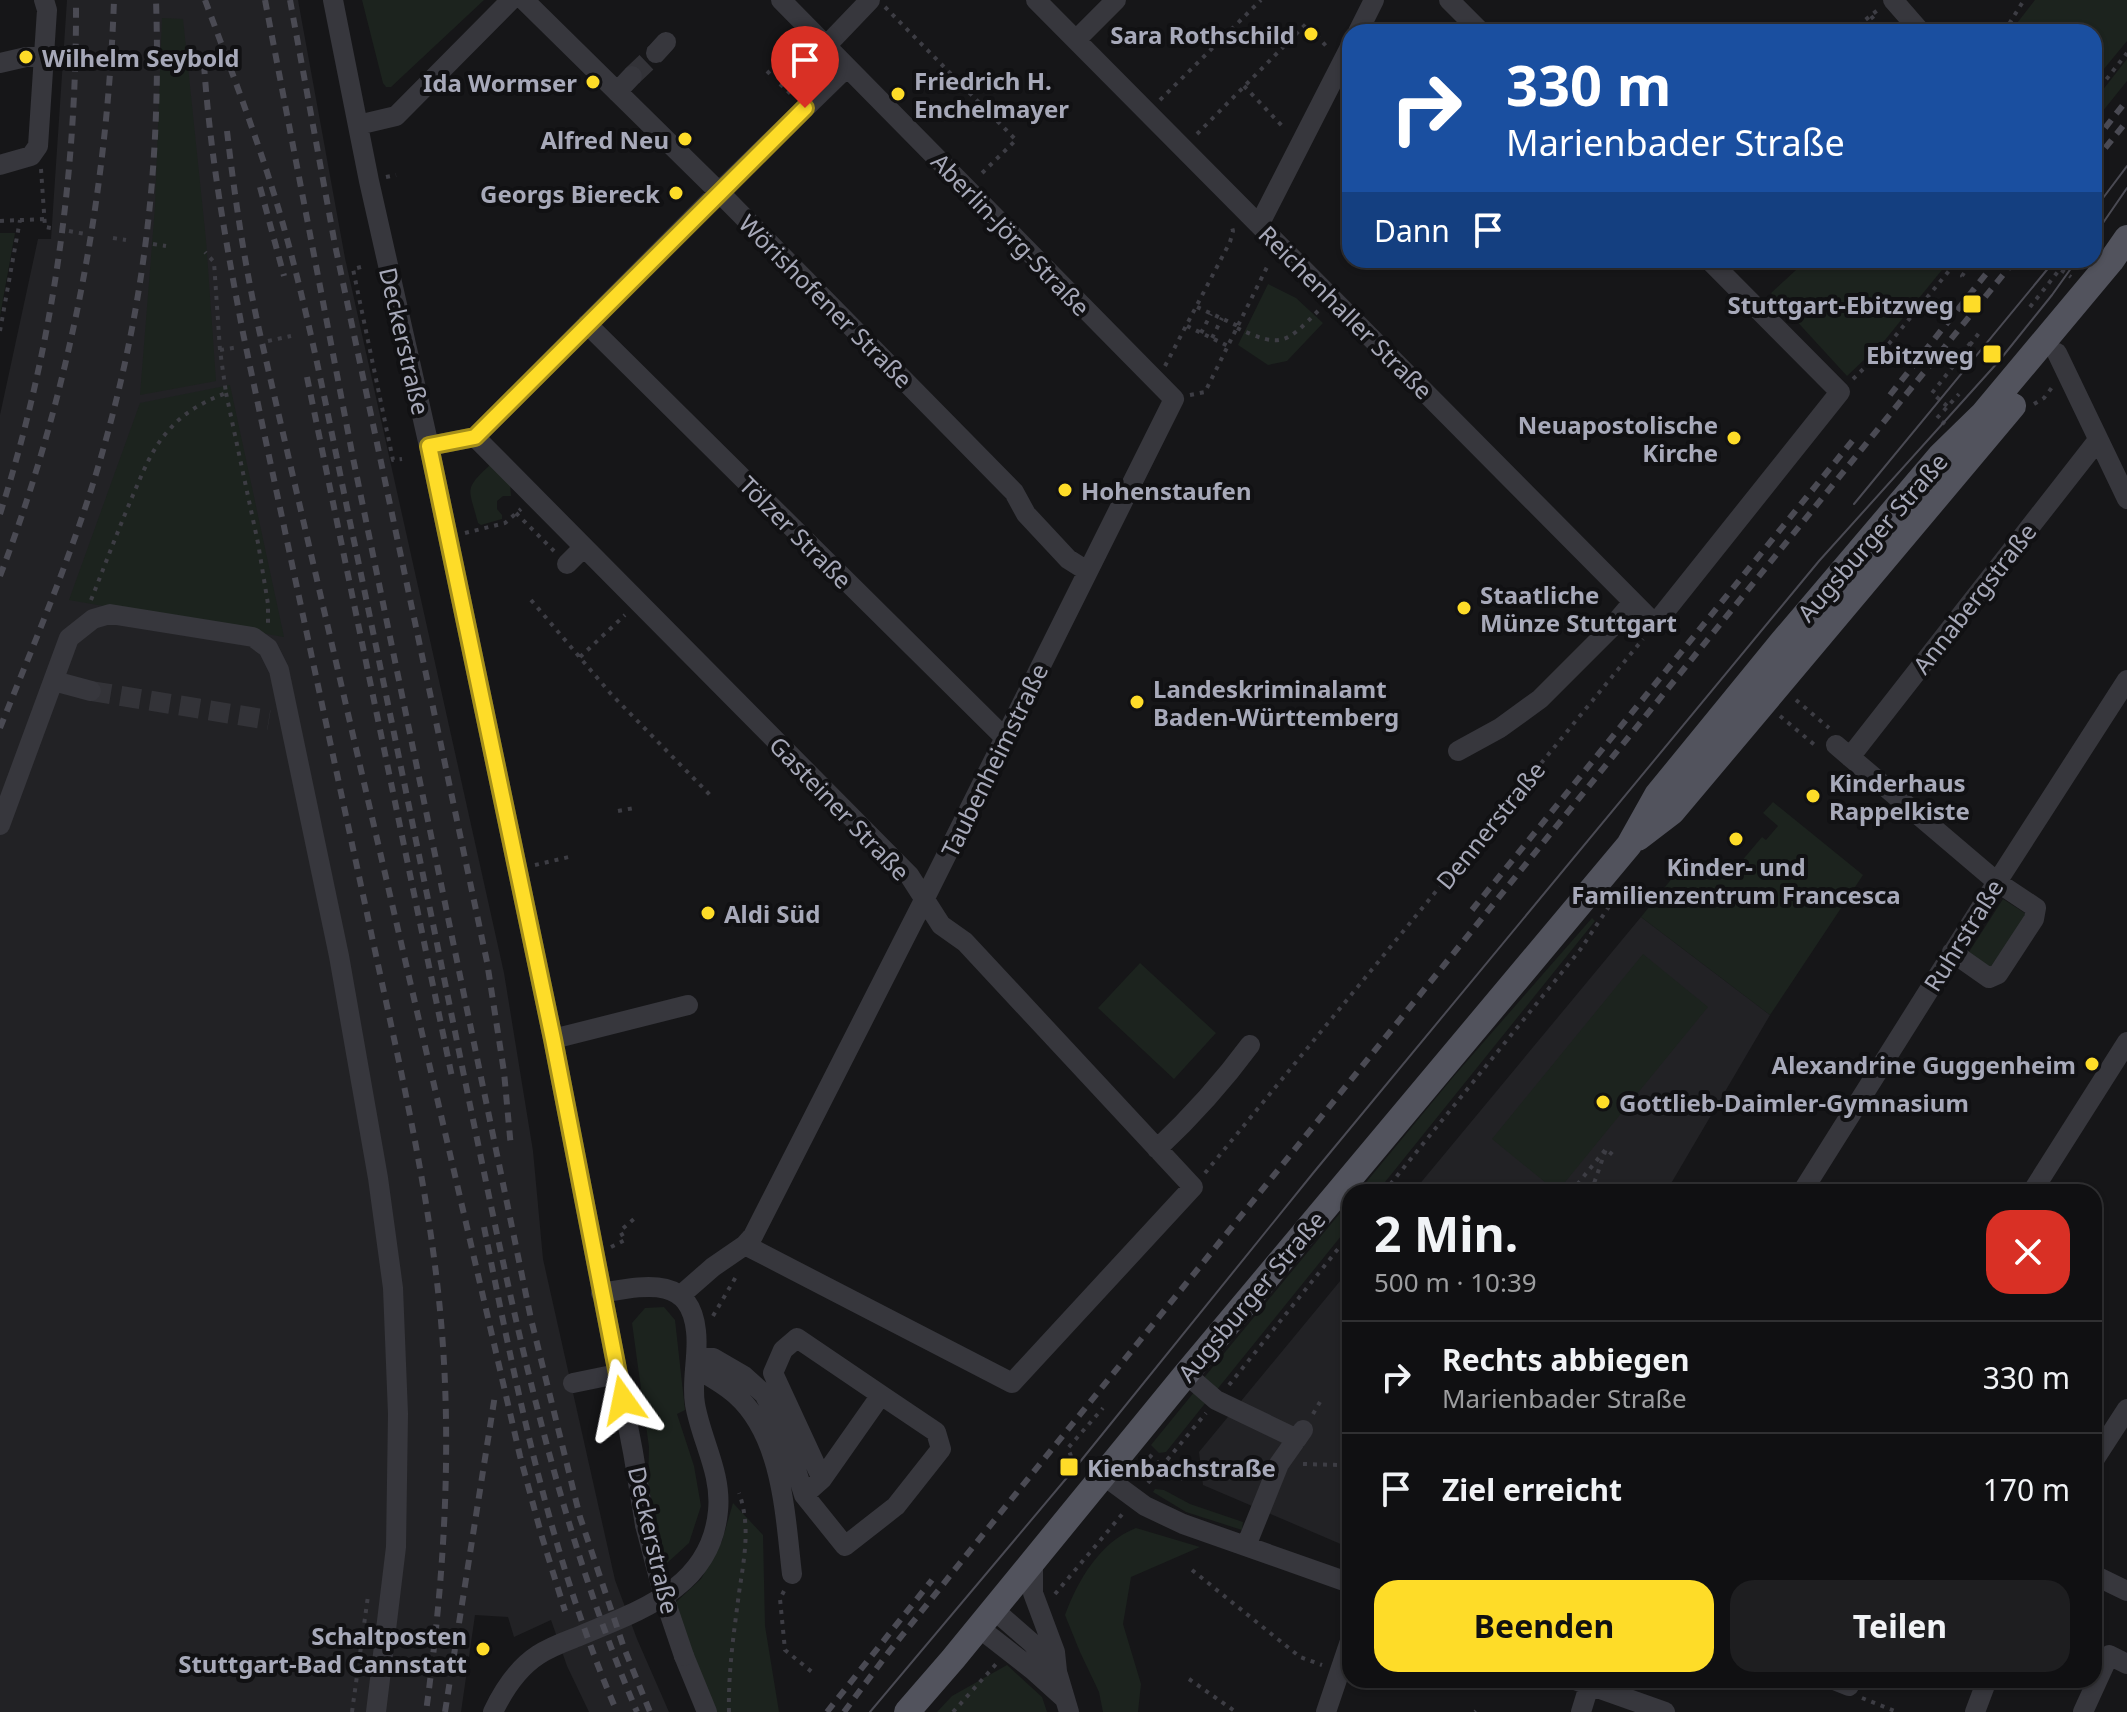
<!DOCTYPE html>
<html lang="de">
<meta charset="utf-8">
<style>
body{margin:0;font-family:"Noto Sans",sans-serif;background:#1e1e20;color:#f1f3f6;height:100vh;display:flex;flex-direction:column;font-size:30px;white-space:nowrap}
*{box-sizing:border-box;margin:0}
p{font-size:26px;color:#9c9d9f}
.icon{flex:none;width:44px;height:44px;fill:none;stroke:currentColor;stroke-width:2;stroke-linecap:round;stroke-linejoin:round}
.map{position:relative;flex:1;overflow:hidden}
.details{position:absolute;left:1342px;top:1184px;width:760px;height:504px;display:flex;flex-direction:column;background:#101012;border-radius:24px;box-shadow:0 2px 6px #0004,0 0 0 2px #303032}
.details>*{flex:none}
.guide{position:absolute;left:1342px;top:24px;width:760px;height:244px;border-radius:24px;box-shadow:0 2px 6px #0004,0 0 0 2px #303032;background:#1a4fa0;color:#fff;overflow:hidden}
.pin{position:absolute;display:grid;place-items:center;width:68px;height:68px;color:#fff;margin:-82px -34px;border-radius:50% 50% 50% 0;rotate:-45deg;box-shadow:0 0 8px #0007}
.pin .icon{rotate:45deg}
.me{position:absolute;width:88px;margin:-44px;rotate:348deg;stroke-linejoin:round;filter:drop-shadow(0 0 6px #0008)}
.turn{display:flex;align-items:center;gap:28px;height:168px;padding:0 32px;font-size:36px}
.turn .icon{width:104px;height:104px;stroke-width:2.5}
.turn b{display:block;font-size:56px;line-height:68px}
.then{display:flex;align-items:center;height:76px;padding:0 32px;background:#0003;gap:16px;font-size:30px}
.round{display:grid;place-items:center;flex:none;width:84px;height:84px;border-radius:24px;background:#1e1e20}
.summary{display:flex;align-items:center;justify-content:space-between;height:136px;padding:0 32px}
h1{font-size:48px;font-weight:700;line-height:60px}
.button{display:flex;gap:16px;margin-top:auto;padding:16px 32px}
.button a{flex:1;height:92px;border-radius:24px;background:#fedc28;color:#111;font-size:32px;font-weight:700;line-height:92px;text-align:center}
.button a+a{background:#1e1e20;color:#f1f3f6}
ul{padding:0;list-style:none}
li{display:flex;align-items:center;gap:24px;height:112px;padding:0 32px;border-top:2px solid #303032}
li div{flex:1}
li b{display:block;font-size:30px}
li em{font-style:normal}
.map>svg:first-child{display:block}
</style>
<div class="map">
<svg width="2127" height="1712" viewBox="0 0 2127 1712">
<rect width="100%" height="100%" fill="#161618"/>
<path fill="#222225" d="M 67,0 L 298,0 L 345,258 L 504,973 L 533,1151 L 543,1259 L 615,1580 L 637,1639 L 669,1712 L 589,1712 L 567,1666 L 551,1620 L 514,1637 L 508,1617 L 475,1615 L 461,1712 L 0,1712 L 0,415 L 38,239 L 51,239 Z
M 1641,917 L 1770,1015 L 1666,1192 L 1648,1192 L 1644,1189 L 1641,1192 L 1413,1192 Z
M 1350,1269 L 1350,1548 L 1203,1485 L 1199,1452 Z"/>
<path fill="#1c231e" d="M 362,0 L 484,0 L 391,87 L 386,87 L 383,83 Z
M 2035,0 L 2127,0 L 2127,41 L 2094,81 L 2094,32 L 2010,32 Z
M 162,18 L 183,19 L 206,240 L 216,381 L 140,395 L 155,207 Z
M 2127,59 L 2127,81 L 2094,122 L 2094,101 Z
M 0,233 L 15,233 L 0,316 Z
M 1807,260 L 1950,260 L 1885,340 L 1847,376 L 1771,293 Z
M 1268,284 L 1296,298 L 1323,323 L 1287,361 L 1268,365 L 1238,345 Z
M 230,385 L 284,637 L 69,600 L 140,403 Z
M 490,465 L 510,485 L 511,496 L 503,496 L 497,501 L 497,509 L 502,515 L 502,519 L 481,525 L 478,523 C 469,488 463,490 490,465 Z
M 1773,802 L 1863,875 L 1770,1015 L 1641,917 L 1689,857 L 1709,874 L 1716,866 L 1729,876 L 1762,837 L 1766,840 L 1778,826 L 1763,813 Z
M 2003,899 L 2028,915 L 1989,969 L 1967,955 Z
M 1592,918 L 1595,921 L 1377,1192 L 1358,1192 L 1454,1076 Z
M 1643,954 L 1708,1007 L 1557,1192 L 1492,1139 Z
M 1140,963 L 1216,1033 L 1174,1079 L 1098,1008 Z
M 1350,1201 L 1350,1225 L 1215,1392 L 1202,1380 Z
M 664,1307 L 675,1320 L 685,1410 L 677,1414 L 694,1466 L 701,1506 L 689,1543 L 666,1564 L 648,1485 L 649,1447 L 632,1323 L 645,1308 Z
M 1195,1391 L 1207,1401 L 1166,1452 L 1159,1453 L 1151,1445 Z
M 1155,1489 L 1164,1490 L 1190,1504 L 1243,1522 L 1242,1530 L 1186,1512 L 1153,1492 Z
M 733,1503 L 763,1535 L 765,1626 L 779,1712 L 716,1712 L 709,1701 L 675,1603 L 701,1579 L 722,1541 Z
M 1136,1528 L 1200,1547 L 1131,1577 L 1123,1624 L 1141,1684 L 1138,1712 L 1103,1712 L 1099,1692 L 1080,1652 L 1065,1615 C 1078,1580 1100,1542 1136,1528 Z
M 1007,1665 L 1042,1697 L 1047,1712 L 937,1712 L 952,1696 Z"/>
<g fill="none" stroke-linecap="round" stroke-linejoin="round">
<path stroke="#333338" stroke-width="20" stroke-dasharray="20 10" stroke-linecap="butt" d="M 632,76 L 656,53
M 91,691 L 269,720"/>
<path stroke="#3d3d44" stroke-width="4" stroke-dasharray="4 6" stroke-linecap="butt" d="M 885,7 L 1016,140 L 978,177
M 1871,16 L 1884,32
M 1778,28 L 1782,32
M 1850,32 L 1879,9
M 2004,32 L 2024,0
M 767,71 L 770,74
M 780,84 L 792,95
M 1244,86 L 1285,129
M 2094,95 L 2127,53
M 1160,100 L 1261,0
M 1197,134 L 1306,24 L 1327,47
M 41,169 L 45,227 L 51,228
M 386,177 L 396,175
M 0,221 L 44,219
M 69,231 L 85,234
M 113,238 L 126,240
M 153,244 L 166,246
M 361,267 L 353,269 L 393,460 L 402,459
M 1964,273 L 1962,276 L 1966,280
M 1197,307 L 1238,326
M 2030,307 L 2060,269 L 2071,277
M 1187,326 L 1228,346
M 1237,328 C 1282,349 1286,343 1318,311
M 0,331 L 20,220
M 1201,333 L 1211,314
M 1212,338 L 1222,318
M 268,341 L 291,336
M 1970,345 L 1979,333
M 220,350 L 239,347
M 1165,366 L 1230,242 L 1233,231 L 1232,227
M 1853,379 L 1887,346 L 1958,260
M 226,393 L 258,543 L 268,604 L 268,623
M 1190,395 L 1205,392 L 1269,263
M 2034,404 L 2044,398 L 2053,386
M 1947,406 L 1932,393 L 1970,345 L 1964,340
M 1945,424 L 1937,418 L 1959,394
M 516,513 L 554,551
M 465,533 L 505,523 L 521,509
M 91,600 C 105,565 118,530 133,495 C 143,472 152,448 169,430 C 184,412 205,401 226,393 L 220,350 L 214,262 L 205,252
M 531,600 L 611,694 L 712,797
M 580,657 L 625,615
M 1796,700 L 1829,728
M 1780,716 L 1816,746
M 618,811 L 634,808
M 535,865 L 573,856
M 1205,1173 L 1643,639
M 1384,1192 L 1580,950 L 1610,905
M 1571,1192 L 1606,1149
M 1591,1192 L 1606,1149 L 1614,1156
M 1627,1192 L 1629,1189
M 611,1247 L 625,1240 L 620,1231 L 635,1218
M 713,1316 L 737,1275
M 1229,1385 L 1350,1234
M 1313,1414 L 1320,1402
M 1149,1455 L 1179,1479 L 1258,1467
M 1303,1464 L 1340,1465 L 1350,1477
M 1078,1475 L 1068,1448 L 1103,1408
M 1148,1483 L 1206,1413
M 1192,1570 L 1300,1657 L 1322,1665
M 784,1591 L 780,1599 L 785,1650 L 812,1672
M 1055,1594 L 1124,1512
M 1189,1679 L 1236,1712
M 1862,1698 L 1897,1712
M 352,1712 L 368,1596
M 729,1712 C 728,1672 734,1632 739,1593 C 744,1559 751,1526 739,1493
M 953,1712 L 997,1663
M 1475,1712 L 1476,1711"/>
<path stroke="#37373d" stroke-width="20" d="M 333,0 L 369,181 L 429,446 L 553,1039 L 633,1452 L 645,1525
M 524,0 L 719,192 L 1014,492 L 1026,514 L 1068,559 L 1087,571
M 1036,0 L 1655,624 L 1840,392 L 1709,260
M 1449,0 L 1481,32
M 1893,0 L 1921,32
M 1358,32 L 1374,0
M 1076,40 L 1116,0
M 826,46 L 870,0
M 656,53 L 666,42
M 0,63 L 26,57 L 43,57
M 617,92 L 632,76
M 358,125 L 396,116 L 511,0
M 0,165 L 31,156 L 38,146 L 47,10 L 44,0
M 1259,225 L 1350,47
M 587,324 L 1005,738
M 2057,353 L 2127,499
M 475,437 L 909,875 L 941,925 L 965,942 L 1193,1187 L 1012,1383 L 745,1245
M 429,446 L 475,437 L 719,192 L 847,67
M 567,564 L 584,547
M 54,681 L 91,691
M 1836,745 L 1997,882 L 2036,908 L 2034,919 L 1998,974 L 1989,978 L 1952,952
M 1458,751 L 1500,728 L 1540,699 L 1611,628 L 1633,602
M 1850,757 L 2098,440
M 0,825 L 69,638 L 93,619 L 110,614 L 253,637 L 268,648 L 279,670 L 339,956 L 378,1178 L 393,1288 L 398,1414 L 396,1547 L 376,1712
M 553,1039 L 688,1005
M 1157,1149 C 1191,1117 1222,1083 1250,1045
M 1802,1192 L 1997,882 L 2127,680
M 2032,1192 L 2127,1042
M 681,1295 L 713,1267 L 745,1245 L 753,1236 L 924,900 L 1174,399 L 781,0
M 696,1356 L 713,1358 L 744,1376 L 764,1394 L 783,1428 L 804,1495 L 845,1546 L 896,1506 L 941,1449 L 936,1432 L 881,1395 L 822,1479 L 804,1495
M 695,1368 C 709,1376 724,1384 736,1395 C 783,1437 785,1516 792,1574
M 1186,1374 L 1216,1400 L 1297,1439
M 573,1383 L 617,1374
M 2094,1460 L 2127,1409
M 1103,1475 L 1145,1506 L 1183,1524 L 1350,1583
M 822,1479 L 773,1373 L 783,1350 L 797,1338 L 881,1395
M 1246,1546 L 1279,1464 L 1303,1430
M 1033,1560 L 1033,1593 L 1055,1652 L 1057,1671
M 2094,1575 L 2127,1591
M 993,1609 L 1032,1643 L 1058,1675 L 1069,1712
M 978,1627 L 1033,1670 L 1064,1698
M 684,1656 L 707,1712
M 1575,1680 L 1665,1712
M 1834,1680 L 1849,1686
M 493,1712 C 503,1691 518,1668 538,1655 C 550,1647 564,1642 577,1637 C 638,1611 711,1589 718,1511 C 722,1473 701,1440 695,1404 C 691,1380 699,1355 696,1331 C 690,1274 643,1286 601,1293
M 1326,1712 L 1350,1641
M 1581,1712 L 1589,1686 L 1589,1680
M 1975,1712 L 1987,1680
M 2083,1712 L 2109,1655 L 2127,1664"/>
<path stroke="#52535d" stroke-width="26" d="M 1638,838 L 1672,812 L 2013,406
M 907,1712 L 953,1659 L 1186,1374 L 1629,845 L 1657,795 L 1782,642 L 1941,455 L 1983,414 L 2111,261 L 2127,238"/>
<path stroke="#4a4a53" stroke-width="2" d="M 2094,210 L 2127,166
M 2094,236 L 2127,188
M 1854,504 L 2055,260
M 870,1712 L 1075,1468 L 1314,1172 L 1819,561 L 1999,361 L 2052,295 L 2077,260"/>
<path stroke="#4a4a53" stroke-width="6" stroke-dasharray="10 8" stroke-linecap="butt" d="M 205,0 C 234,78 264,155 286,235 C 312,329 330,426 350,522 C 391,716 430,910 470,1105 C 513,1312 554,1517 637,1712
M 265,0 L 353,458 L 531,1319 L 580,1517 L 624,1648 L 650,1712
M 290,0 L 335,245 L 487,962 L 504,1072 L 511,1148
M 204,64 C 210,155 226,243 243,333 C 284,528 326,723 368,918 C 397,1055 431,1193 442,1333 C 452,1460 443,1586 426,1712
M 227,131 C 235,200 245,267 260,334 L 520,1456 L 542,1537 L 565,1611
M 2094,142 L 2127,100
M 2094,162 L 2127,121
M 260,187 L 284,276
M 307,377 L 453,1082
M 1890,395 L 1997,260
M 0,514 C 53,348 77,173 76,0
M 0,576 C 70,393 107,196 114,0
M 0,728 C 39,631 81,534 108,432 C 147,288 161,150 156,0
M 1472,910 L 1857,435
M 484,1227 C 517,1391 550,1557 617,1712
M 445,1712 L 495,1395
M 827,1712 L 932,1580
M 844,1712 L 888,1653 L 997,1517 L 2015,260"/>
<path stroke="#37373d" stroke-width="20" d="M 645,1525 L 664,1597 L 684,1656"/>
</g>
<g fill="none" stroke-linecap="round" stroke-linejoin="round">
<defs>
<path id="route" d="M 623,1400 L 553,1039 L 429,446 L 475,437 L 805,108"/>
</defs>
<use href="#route" stroke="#a58f1a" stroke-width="20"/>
<use href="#route" stroke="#fedc28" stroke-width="14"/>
</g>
<g fill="#fedc28" stroke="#111113" stroke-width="3">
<circle cx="1311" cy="34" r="8"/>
<circle cx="26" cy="57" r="8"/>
<circle cx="593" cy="82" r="8"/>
<circle cx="898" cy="94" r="8"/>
<circle cx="685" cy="139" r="8"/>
<circle cx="676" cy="193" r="8"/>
<rect x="1962" y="294" width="20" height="20" rx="4"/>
<rect x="1982" y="344" width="20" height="20" rx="4"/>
<circle cx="1734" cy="438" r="8"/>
<circle cx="1065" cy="490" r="8"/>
<circle cx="1464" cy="608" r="8"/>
<circle cx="1137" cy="702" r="8"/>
<circle cx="1813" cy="796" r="8"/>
<circle cx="1736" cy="839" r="8"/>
<circle cx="708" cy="913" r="8"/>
<circle cx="2092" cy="1064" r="8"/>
<circle cx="1603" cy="1102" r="8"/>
<rect x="1059" y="1457" width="20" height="20" rx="4"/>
<circle cx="483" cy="1649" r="8"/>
</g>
<g text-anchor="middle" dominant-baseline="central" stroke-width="8" stroke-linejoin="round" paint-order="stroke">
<g font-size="24" font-weight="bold" fill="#a7a9b9" stroke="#111113" text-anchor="end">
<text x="1295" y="34">Sara Rothschild</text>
<text x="42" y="57" text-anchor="start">Wilhelm Seybold</text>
<text x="914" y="80" text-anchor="start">Friedrich H.<tspan x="914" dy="28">Enchelmayer</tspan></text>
<text x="577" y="82">Ida Wormser</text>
<text x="669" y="139">Alfred Neu</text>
<text x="660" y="193">Georgs Biereck</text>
<text x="1954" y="304">Stuttgart-Ebitzweg</text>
<text x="1974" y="354">Ebitzweg</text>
<text x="1718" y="424">Neuapostolische<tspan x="1718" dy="28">Kirche</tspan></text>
<text x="1081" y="490" text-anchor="start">Hohenstaufen</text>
<text x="1480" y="594" text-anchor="start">Staatliche<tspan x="1480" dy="28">Münze Stuttgart</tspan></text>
<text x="1153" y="688" text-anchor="start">Landeskriminalamt<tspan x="1153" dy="28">Baden-Württemberg</tspan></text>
<text x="1829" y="782" text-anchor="start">Kinderhaus<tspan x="1829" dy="28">Rappelkiste</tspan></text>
<text x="1736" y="866" text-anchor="middle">Kinder- und<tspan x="1736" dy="28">Familienzentrum Francesca</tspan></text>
<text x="724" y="913" text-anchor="start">Aldi Süd</text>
<text x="2076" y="1064">Alexandrine Guggenheim</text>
<text x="1619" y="1102" text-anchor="start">Gottlieb-Daimler-Gymnasium</text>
<text x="1087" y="1467" text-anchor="start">Kienbachstraße</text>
<text x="467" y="1635">Schaltposten<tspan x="467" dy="28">Stuttgart-Bad Cannstatt</tspan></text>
</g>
<g font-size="24" fill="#a7a9b9" stroke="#111113">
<text transform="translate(1011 234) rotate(46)">Aberlin-Jörg-Straße</text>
<text transform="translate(826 301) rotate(45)">Wörishofener Straße</text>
<text transform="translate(1346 312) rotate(45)">Reichenhaller Straße</text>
<text transform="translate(405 341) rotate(77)">Deckerstraße</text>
<text transform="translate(796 532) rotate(45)">Tölzer Straße</text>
<text transform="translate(1872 537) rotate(-49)">Augsburger Straße</text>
<text transform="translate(1974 598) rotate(-52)">Annabergstraße</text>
<text transform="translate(994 760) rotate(-64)">Taubenheimstraße</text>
<text transform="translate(840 808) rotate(46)">Gasteiner Straße</text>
<text transform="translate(1490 825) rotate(-51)">Dennerstraße</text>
<text transform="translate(1963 935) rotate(-58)">Ruhrstraße</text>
<text transform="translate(1251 1296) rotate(-50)">Augsburger Straße</text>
<text transform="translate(654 1540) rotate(77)">Deckerstraße</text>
</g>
</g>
</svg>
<div class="pin" style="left:805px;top:108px;background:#d93025"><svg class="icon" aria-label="arrive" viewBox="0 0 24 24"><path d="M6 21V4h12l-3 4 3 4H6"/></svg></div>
<svg class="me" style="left:623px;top:1400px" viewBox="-20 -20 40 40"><path d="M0-17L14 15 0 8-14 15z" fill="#fedc28" stroke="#fff" stroke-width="4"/></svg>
<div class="guide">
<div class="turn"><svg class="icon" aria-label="right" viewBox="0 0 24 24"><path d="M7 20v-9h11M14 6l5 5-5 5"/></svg><div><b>330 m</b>Marienbader Straße</div></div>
<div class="then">Dann<svg class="icon" aria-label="arrive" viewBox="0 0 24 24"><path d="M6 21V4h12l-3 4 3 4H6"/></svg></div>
</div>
<section class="details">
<div class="summary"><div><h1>2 Min.</h1><p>500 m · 10:39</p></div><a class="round" style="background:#d93025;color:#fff"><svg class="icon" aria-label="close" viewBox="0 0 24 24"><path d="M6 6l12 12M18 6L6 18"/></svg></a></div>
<ul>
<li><svg class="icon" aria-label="right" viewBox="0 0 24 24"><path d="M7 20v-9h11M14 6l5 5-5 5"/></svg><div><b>Rechts abbiegen</b><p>Marienbader Straße</p></div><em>330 m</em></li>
<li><svg class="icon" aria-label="arrive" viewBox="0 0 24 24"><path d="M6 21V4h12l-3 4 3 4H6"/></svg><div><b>Ziel erreicht</b></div><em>170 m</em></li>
</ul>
<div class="button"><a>Beenden</a><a>Teilen</a></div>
</section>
</div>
